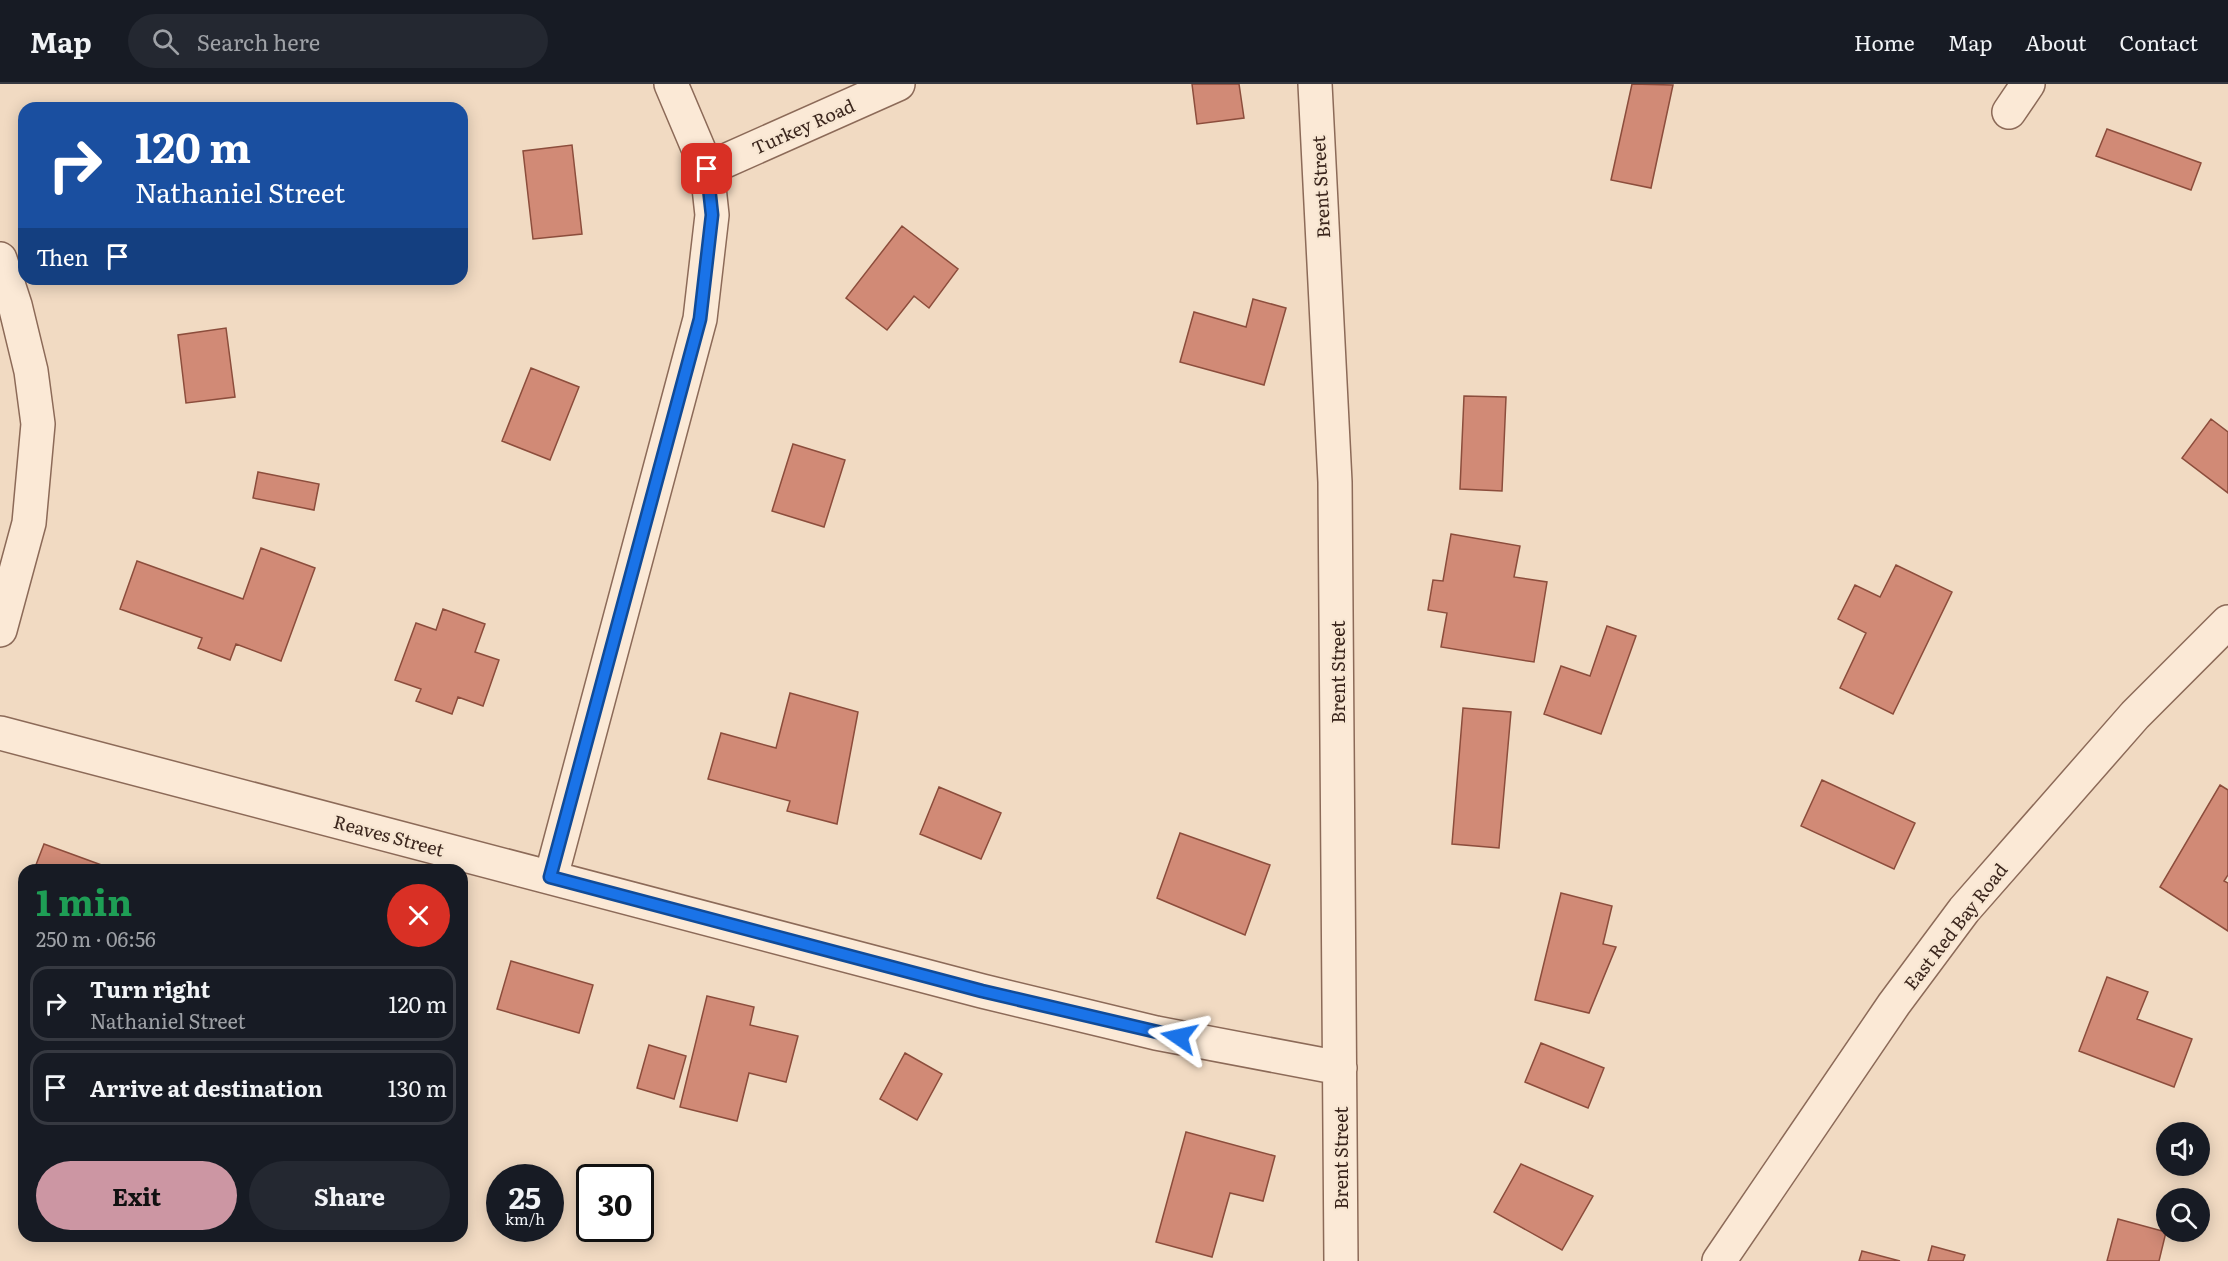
<!DOCTYPE html>
<meta charset="utf-8">
<style>
body{margin:0;font-family:Literata,serif;background:#242831;color:#f1f3f6;height:100vh;display:flex;flex-direction:column;font-size:22px;white-space:nowrap}
*{box-sizing:border-box;margin:0}
p{font-size:20px;color:#9ea1a6}
.icon{flex:none;width:33px;height:33px;fill:none;stroke:currentColor;stroke-width:2;stroke-linecap:round;stroke-linejoin:round}
.map{position:relative;flex:1;overflow:hidden}
.side{position:absolute;left:18px;top:780px;width:450px;height:378px;display:flex;flex-direction:column;background:#171b24;border-radius:18px;box-shadow:0 3px 15px #0003}
.side>*{flex:none}
.hud{position:absolute;left:18px;top:18px;width:450px;height:183px;border-radius:18px;box-shadow:0 3px 15px #0003;background:#1a4fa0;color:#fff;overflow:hidden}
.tools{position:absolute;left:2156px;top:1038px;display:grid;gap:12px}
.tools a{display:grid;place-items:center;width:54px;height:54px;border-radius:50%;background:#171b24;box-shadow:0 3px 15px #0003;font-size:30px}
.speed{position:absolute;left:486px;top:1080px;display:flex;gap:12px;font-size:30px;font-weight:700;text-align:center}
.speed>*{display:grid;place-content:center;width:78px;height:78px;border-radius:50%;background:#171b24;box-shadow:0 3px 15px #0003;line-height:1}
.speed small{font-size:15px;font-weight:400}
.speed .limit{border:3px solid #111;border-radius:9px;background:#fff;color:#111}
.pin{position:absolute;display:grid;place-items:center;width:51px;height:51px;color:#fff;margin:-26px;border-radius:12px;box-shadow:0 3px 9px #0006}
.me{position:absolute;width:66px;margin:-33px;rotate:281deg;stroke-linejoin:round;filter:drop-shadow(0 0 4px #0008)}
.turn{display:flex;align-items:center;gap:21px;height:126px;padding:0 18px;font-size:27px}
.turn .icon{width:78px;height:78px;stroke-width:2.5}
.turn b{display:block;font-size:42px;line-height:51px}
.then{display:flex;align-items:center;height:57px;padding:0 18px;background:#0003;gap:12px;font-size:22px}
.round{display:grid;place-items:center;flex:none;width:63px;height:63px;border-radius:32px;background:#242831}
.head{display:flex;align-items:center;justify-content:space-between;height:102px;padding:0 18px}
h1{font-size:36px;font-weight:700;line-height:45px;color:#1e9e55}
.primary-button{display:flex;gap:12px;margin-top:auto;padding:12px 18px}
.primary-button a{flex:1;height:69px;border-radius:36px;background:#cc96a3;color:#111;font-size:24px;font-weight:700;line-height:69px;text-align:center}
.primary-button a+a{background:#242831;color:#f1f3f6}
ul{padding:0;list-style:none}
li{display:flex;align-items:center;gap:18px;height:75px;margin:0 12px 9px;padding:0 6px;border:3px solid #363941;border-radius:18px}
li div{flex:1}
li b{display:block;font-size:22px}
li em{font-style:normal}
header{display:flex;align-items:center;gap:36px;box-sizing:border-box;height:84px;padding:0 30px;background:#171b24;border-bottom:2px solid #363941}
header strong{font-size:28px}
nav{display:flex;gap:33px;margin-inline-start:auto;font-size:21px}
.search{width:420px;height:54px;background:#242831;display:flex;align-items:center;gap:15px;box-sizing:border-box;padding:0 21px;border-radius:33px;color:#9ea1a6;font-size:22px}
.map>svg:first-child{display:block}
</style>
<header>
<strong>Map</strong>
<div class="search"><svg class="icon" aria-label="search" viewBox="0 0 24 24"><circle cx="10" cy="10" r="6"/><path d="M15 15l6 6"/></svg>Search here</div>
<nav><a>Home</a><a>Map</a><a>About</a><a>Contact</a></nav>
</header>
<div class="map">
<svg width="2228" height="1177" viewBox="0 0 2228 1177">
<rect width="100%" height="100%" fill="#f1dac2"/>
<path fill="#d18a76" stroke="#8c4d3c" stroke-width="1.5" d="M 1192,0 L 1239,0 L 1244,34 L 1197,40 Z
M 1632,0 L 1673,1 L 1651,104 L 1611,96 Z
M 2107,45 L 2201,79 L 2191,106 L 2096,72 Z
M 572,61 L 582,150 L 533,155 L 523,67 Z
M 902,142 L 958,185 L 929,224 L 914,212 L 887,246 L 846,214 Z
M 1253,215 L 1286,224 L 1264,301 L 1180,278 L 1194,228 L 1246,243 Z
M 226,244 L 235,313 L 186,319 L 178,251 Z
M 531,284 L 579,303 L 550,376 L 502,357 Z
M 1464,312 L 1506,313 L 1502,407 L 1460,405 Z
M 2211,335 L 2228,348 L 2228,409 L 2182,374 Z
M 793,360 L 845,376 L 824,443 L 772,427 Z
M 258,388 L 319,400 L 314,426 L 253,414 Z
M 1451,450 L 1520,462 L 1514,493 L 1547,498 L 1534,578 L 1441,563 L 1447,529 L 1428,526 L 1433,496 L 1443,497 Z
M 261,464 L 315,484 L 281,577 L 236,560 L 230,576 L 198,564 L 202,554 L 120,525 L 137,477 L 243,515 Z
M 1896,481 L 1952,508 L 1893,630 L 1840,604 L 1866,549 L 1838,535 L 1855,501 L 1880,513 Z
M 443,525 L 485,540 L 475,568 L 499,576 L 483,622 L 458,613 L 452,630 L 416,617 L 421,605 L 395,596 L 416,539 L 436,546 Z
M 1607,542 L 1636,552 L 1601,650 L 1544,630 L 1561,582 L 1590,592 Z
M 790,609 L 858,628 L 837,740 L 787,727 L 790,717 L 708,695 L 721,649 L 776,664 Z
M 1463,624 L 1511,628 L 1499,764 L 1452,760 Z
M 1822,696 L 1915,739 L 1894,785 L 1801,742 Z
M 2220,701 L 2228,706 L 2228,791 L 2224,797 L 2228,799 L 2228,847 L 2160,803 Z
M 939,703 L 1001,729 L 981,775 L 920,750 Z
M 1180,749 L 1270,781 L 1245,851 L 1157,814 Z
M 44,760 L 107,783 L 106,786 L 34,786 Z
M 1561,809 L 1612,822 L 1603,860 L 1616,863 L 1589,929 L 1535,916 Z
M 511,877 L 593,901 L 579,949 L 497,925 Z
M 2107,893 L 2148,908 L 2137,935 L 2192,955 L 2174,1003 L 2079,967 Z
M 707,912 L 754,923 L 750,941 L 798,952 L 786,998 L 749,989 L 737,1037 L 680,1023 Z
M 1541,959 L 1604,984 L 1588,1024 L 1525,998 Z
M 649,961 L 686,972 L 674,1015 L 637,1004 Z
M 905,969 L 942,990 L 917,1036 L 880,1015 Z
M 1186,1048 L 1275,1072 L 1263,1117 L 1230,1109 L 1212,1173 L 1156,1158 Z
M 1521,1080 L 1593,1112 L 1562,1166 L 1494,1128 Z
M 2118,1135 L 2166,1148 L 2159,1177 L 2107,1177 Z
M 1932,1162 L 1965,1171 L 1963,1177 L 1928,1177 Z
M 1862,1167 L 1900,1177 L 1859,1177 Z"/>
<g fill="none" stroke-linecap="round" stroke-linejoin="round">
<defs>
<path id="minor" d="M 1315,0 L 1335,398 L 1341,1177
M 2009,28 L 2028,0
M 707,85 L 898,0
M 0,175 L 15,221 L 31,287 L 38,340 L 29,439 L 0,546
M 0,649 L 982,907 L 1156,949 L 1340,984
M 551,793 L 700,235 L 712,131 L 707,85 L 671,0
M 1719,1177 L 1894,920 L 1964,826 L 2135,631 L 2228,538"/>
</defs>
<use href="#minor" stroke="#8c6a58" stroke-width="36"/>
<use href="#minor" stroke="#fbe9d6" stroke-width="33"/>
</g>
<g fill="none" stroke-linecap="round" stroke-linejoin="round">
<defs>
<path id="route" d="M 707,85 L 712,131 L 700,235 L 550,793 L 982,907 L 1179,953"/>
</defs>
<use href="#route" stroke="#114b97" stroke-width="15"/>
<use href="#route" stroke="#1a73e8" stroke-width="10"/>
</g>
<g text-anchor="middle" dominant-baseline="central" stroke-width="4.5" stroke-linejoin="round" paint-order="stroke">
<g font-size="18" fill="#3b261d" stroke="#f7e6d2">
<text transform="translate(803 42) rotate(-24)">Turkey Road</text>
<text transform="translate(1320 103) rotate(-93)">Brent Street</text>
<text transform="translate(1337 588) rotate(-90)">Brent Street</text>
<text transform="translate(389 751) rotate(15)">Reaves Street</text>
<text transform="translate(1955 842) rotate(-52)">East Red Bay Road</text>
<text transform="translate(1340 1074) rotate(-90)">Brent Street</text>
</g>
</g>
</svg>
<div class="tools">
<a><svg class="icon" aria-label="sound" viewBox="0 0 24 24"><path d="M4 9h4l5-4v14l-5-4H4zM17 9q2 3 0 6"/></svg></a>
<a><svg class="icon" aria-label="search" viewBox="0 0 24 24"><circle cx="10" cy="10" r="6"/><path d="M15 15l6 6"/></svg></a>
</div>
<div class="speed"><div>25<small>km/h</small></div><div class="limit">30</div></div>
<div class="pin" style="left:707px;top:85px;background:#d93025"><svg class="icon" aria-label="arrive" viewBox="0 0 24 24"><path d="M6 21V4h12l-3 4 3 4H6"/></svg></div>
<svg class="me" style="left:1179px;top:953px" viewBox="-20 -20 40 40"><path d="M0-17L14 15 0 8-14 15z" fill="#1a73e8" stroke="#fff" stroke-width="4"/></svg>
<div class="hud">
<div class="turn"><svg class="icon" aria-label="right" viewBox="0 0 24 24"><path d="M7 20v-9h11M14 6l5 5-5 5"/></svg><div><b>120 m</b>Nathaniel Street</div></div>
<div class="then">Then<svg class="icon" aria-label="arrive" viewBox="0 0 24 24"><path d="M6 21V4h12l-3 4 3 4H6"/></svg></div>
</div>
<section class="side">
<div class="head"><div><h1>1 min</h1><p>250 m · 06:56</p></div><a class="round" style="background:#d93025;color:#fff"><svg class="icon" aria-label="close" viewBox="0 0 24 24"><path d="M6 6l12 12M18 6L6 18"/></svg></a></div>
<ul>
<li><svg class="icon" aria-label="right" viewBox="0 0 24 24"><path d="M7 20v-9h11M14 6l5 5-5 5"/></svg><div><b>Turn right</b><p>Nathaniel Street</p></div><em>120 m</em></li>
<li><svg class="icon" aria-label="arrive" viewBox="0 0 24 24"><path d="M6 21V4h12l-3 4 3 4H6"/></svg><div><b>Arrive at destination</b></div><em>130 m</em></li>
</ul>
<div class="primary-button"><a>Exit</a><a>Share</a></div>
</section>
</div>
